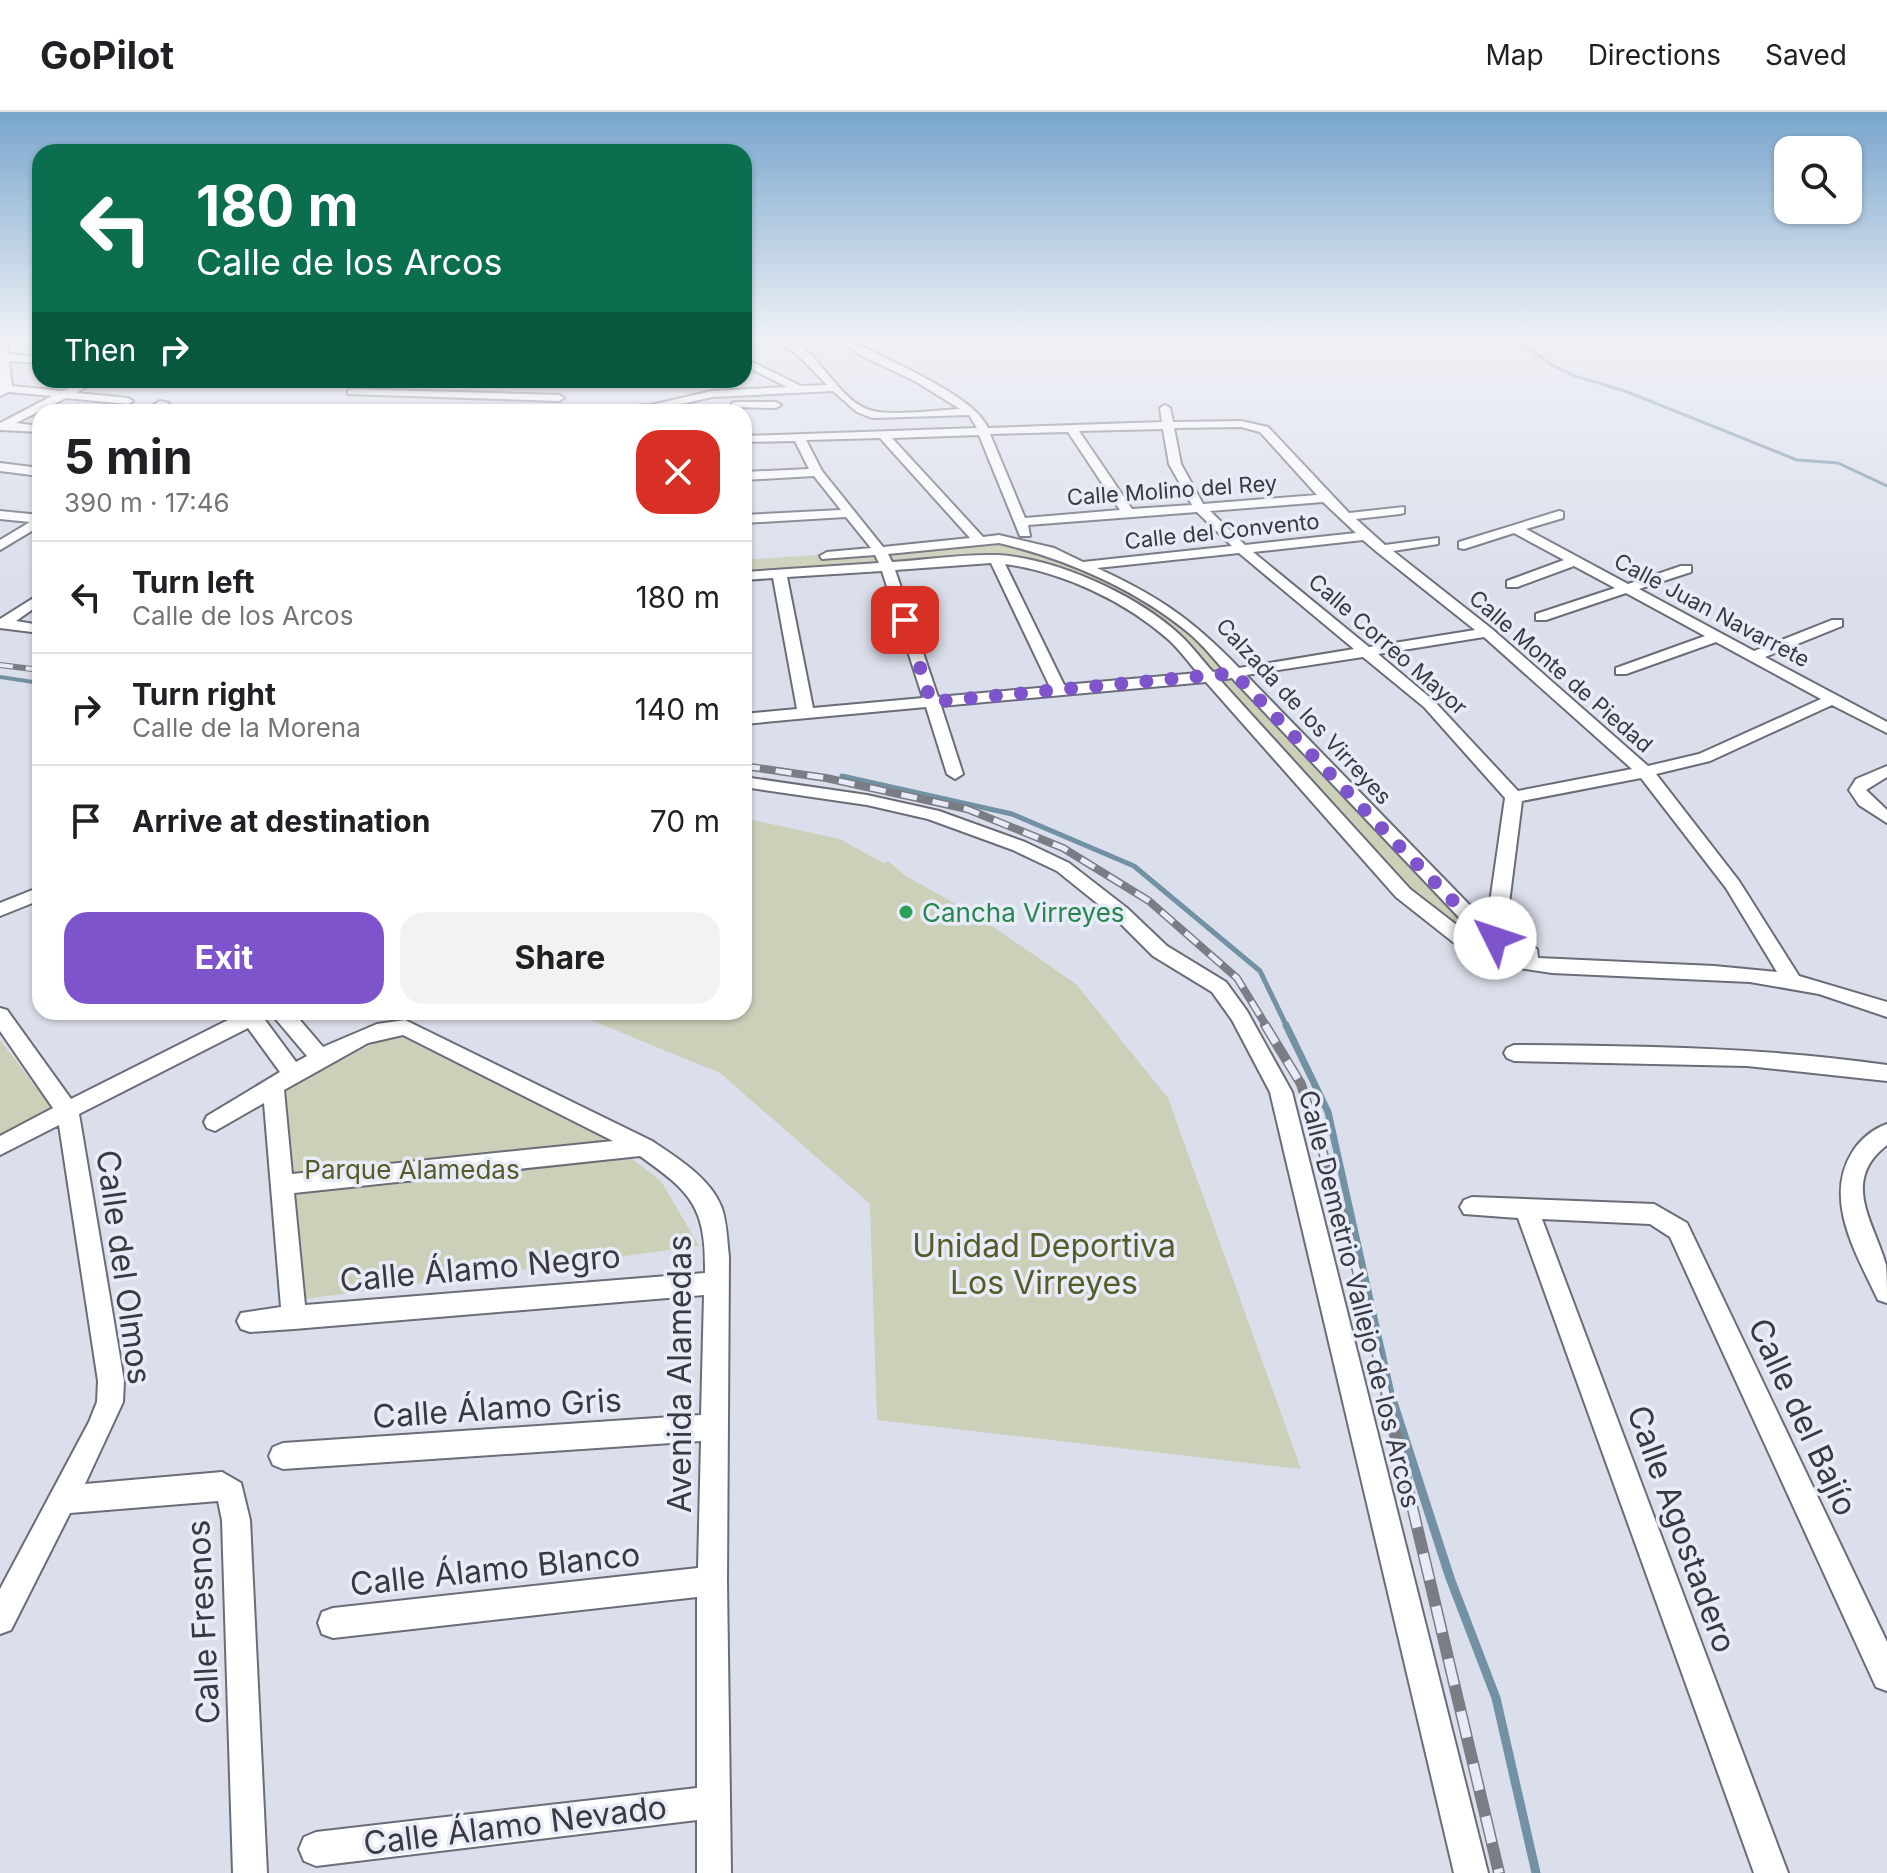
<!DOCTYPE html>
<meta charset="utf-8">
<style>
body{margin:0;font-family:Inter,sans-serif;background:#f2f2f2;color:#202124;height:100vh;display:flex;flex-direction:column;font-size:30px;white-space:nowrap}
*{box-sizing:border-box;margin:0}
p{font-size:26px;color:#757577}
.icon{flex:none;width:44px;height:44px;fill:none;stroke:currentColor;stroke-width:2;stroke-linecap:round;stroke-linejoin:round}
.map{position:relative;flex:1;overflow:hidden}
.sheet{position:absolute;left:32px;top:292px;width:720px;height:616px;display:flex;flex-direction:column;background:#fff;border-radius:24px;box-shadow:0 2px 6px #0004}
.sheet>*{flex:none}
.banner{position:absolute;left:32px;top:32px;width:720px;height:244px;border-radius:24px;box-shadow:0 2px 6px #0004;background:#0b6e4f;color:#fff;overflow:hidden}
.controls{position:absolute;left:1774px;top:24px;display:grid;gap:16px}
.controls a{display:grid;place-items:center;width:88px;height:88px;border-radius:16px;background:#fff;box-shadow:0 2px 6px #0004;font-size:40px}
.pin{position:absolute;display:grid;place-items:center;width:68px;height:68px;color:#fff;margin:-34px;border-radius:16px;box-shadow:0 4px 12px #0006}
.me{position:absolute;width:88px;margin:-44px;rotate:311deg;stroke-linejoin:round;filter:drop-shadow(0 0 6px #0008)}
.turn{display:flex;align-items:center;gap:28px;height:168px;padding:0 32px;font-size:36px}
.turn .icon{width:104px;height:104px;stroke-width:2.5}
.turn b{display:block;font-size:56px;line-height:68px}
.then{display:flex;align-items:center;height:76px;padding:0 32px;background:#0003;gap:16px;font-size:30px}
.round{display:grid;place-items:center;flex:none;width:84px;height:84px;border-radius:24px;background:#f2f2f2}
.head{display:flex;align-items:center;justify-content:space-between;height:136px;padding:0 32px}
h1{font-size:48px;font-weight:700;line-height:60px}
.cta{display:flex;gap:16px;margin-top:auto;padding:16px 32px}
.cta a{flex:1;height:92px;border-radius:24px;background:#7e54cd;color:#fff;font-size:32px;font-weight:700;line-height:92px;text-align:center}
.cta a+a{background:#f2f2f2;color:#202124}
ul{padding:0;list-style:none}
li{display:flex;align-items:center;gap:24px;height:112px;padding:0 32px;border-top:2px solid #e0e0e0}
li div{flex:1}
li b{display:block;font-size:30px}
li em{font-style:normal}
header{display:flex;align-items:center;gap:48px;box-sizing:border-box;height:112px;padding:0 40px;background:#fff;border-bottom:2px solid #e0e0e0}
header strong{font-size:38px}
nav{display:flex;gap:44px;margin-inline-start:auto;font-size:28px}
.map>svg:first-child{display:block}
</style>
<header>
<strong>GoPilot</strong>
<nav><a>Map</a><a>Directions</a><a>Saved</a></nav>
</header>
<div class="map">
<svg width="1887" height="1761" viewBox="0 0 1887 1761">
<rect width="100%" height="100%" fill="#dbdfeb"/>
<path fill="#ccd0b9" d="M 991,423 L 1051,438 L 1195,516 L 1230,556 L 1207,561 L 1174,524 L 1071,463 L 989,443 L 744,459 L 744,448 L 872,439 Z
M 1233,559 L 1483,814 L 1472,828 L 1439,810 L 1210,564 Z
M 744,706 L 840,727 L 883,751 L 888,749 L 906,764 L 979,805 L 1076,872 L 1168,986 L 1301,1357 L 877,1308 L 870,1092 L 720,961 L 571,900 L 744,900 Z
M 395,920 L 603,1025 L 661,1069 L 699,1134 L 305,1187 L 286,977 Z
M 0,928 L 54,998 L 0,1025 Z"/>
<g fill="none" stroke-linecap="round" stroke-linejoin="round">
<path stroke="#7291a4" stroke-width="3" d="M 1511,224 L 1552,253 L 1575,264 L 1625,279 L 1797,348 L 1838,351 L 1887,374
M 1282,225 L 1287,224"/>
<path stroke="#7291a4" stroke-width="4" d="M 0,565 L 40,571"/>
<path stroke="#7291a4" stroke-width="5" d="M 842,664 L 1012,702 L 1134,754 L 1260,859 L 1287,915"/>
<path stroke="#7291a4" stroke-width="7" d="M 1286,913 L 1328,1000 L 1392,1286"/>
<path stroke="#7291a4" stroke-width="9" d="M 1391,1284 L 1450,1466 L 1496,1586 L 1536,1761"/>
<defs>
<path id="minor" d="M 0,224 L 6,224 L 8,242 L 40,245 L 40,251 L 9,249 L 12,274 L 63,279 L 85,268 L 98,268 L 76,281 L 128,286 L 133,289 L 128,292 L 66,286 L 16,311 L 40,314 L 40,320 L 0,318 L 0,311 L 52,284 L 9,280 L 0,284 Z
M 770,224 C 816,221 832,289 873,299 C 892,304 938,298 960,297 L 915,269 L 862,244 L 832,224 L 843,224 C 878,245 973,281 988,316 L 1162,310 L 1160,296 L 1165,293 L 1170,296 L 1173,310 L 1241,309 L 1268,315 L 1349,401 L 1404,395 L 1404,401 L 1400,402 L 1356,407 L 1385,433 L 1438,426 L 1438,432 L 1393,439 L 1492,517 L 1648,654 L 1699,642 L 1821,587 L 1716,530 L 1626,562 L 1616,562 L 1616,556 L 1705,524 L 1626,481 L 1546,508 L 1536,508 L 1536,502 L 1615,476 L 1574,454 L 1517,475 L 1507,475 L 1507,469 L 1564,448 L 1514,421 L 1464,437 L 1459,436 L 1459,430 L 1559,399 L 1563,400 L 1563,406 L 1526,417 L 1628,472 L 1681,454 L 1691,454 L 1691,460 L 1639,477 L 1754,539 L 1832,508 L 1842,508 L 1842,514 L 1765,545 L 1887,610 L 1887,621 L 1832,593 L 1710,649 L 1656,662 L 1739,769 L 1799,864 L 1887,890 L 1887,905 L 1819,882 L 1750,870 L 1552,861 L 1512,855 L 1479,843 L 1453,830 L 1396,785 L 1206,570 L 941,594 L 963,662 L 955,667 L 947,662 L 926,595 L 744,612 L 744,602 L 797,597 L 773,466 L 744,468 L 744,460 L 879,451 L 875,443 L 822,447 L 820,444 L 827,440 L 871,436 L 846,405 L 744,411 L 744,403 L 841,398 L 814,364 L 744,368 L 744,360 L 809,357 L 795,329 L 744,330 L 744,324 L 977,316 L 969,303 L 872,306 L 857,300 L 833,279 L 712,285 L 651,299 L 585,300 L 590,297 L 651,293 L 712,279 L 787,275 L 744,253 L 744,246 L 801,274 L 827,273 L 798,243 ZM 1241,315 L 1260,320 L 1317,383 L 1203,392 L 1181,352 L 1174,316 ZM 1163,317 L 1169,352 L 1192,393 L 1132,397 L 1079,319 ZM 1068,320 L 1120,398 L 1025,406 L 990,322 ZM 979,323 L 1020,424 L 1030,424 L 1028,413 L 1197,400 L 1232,434 L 1083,450 L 1054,436 L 999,423 L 983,425 L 892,326 ZM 880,326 L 970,426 L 883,435 L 822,359 L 806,328 ZM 1323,390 L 1356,421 L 1245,433 L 1210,399 ZM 1363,428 L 1377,440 L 1475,518 L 1369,535 L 1253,440 ZM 999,431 C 1066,447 1136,477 1190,522 C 1202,532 1213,546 1224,558 L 1213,560 C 1202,548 1192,534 1180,523 C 1137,483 1056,446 997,443 C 962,442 926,448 892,450 L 888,442 ZM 1239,441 L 1354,537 L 1239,556 C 1192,507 1158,484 1097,456 ZM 991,451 L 1050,575 L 938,585 L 895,458 ZM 1005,452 C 1063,460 1125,489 1169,528 C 1180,538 1189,551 1198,561 L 1064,573 ZM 882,459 L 923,586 L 813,596 L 787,465 ZM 1484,525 L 1632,657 L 1518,679 L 1434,589 L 1378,542 ZM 1363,545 L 1424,595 L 1505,686 L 1487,811 L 1246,563 ZM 1232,566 L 1471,818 L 1509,840 L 1467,821 L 1410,777 L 1220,568 ZM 1641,666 L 1726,776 L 1777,860 L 1714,854 L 1538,846 L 1537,837 L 1505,823 L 1522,689 Z
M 352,277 L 559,283 L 564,286 L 559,289 L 348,282 L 348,278 Z
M 160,289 L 169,291 L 156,300 L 143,300 Z
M 736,290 L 776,290 L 781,293 L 776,296 L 732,295 L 732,291 Z
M 539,297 L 558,300 L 534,300 Z
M 0,351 L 40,356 L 40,364 L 0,359 Z
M 0,399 L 40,403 L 40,414 L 0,438 L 0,428 L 30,410 L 0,407 Z
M 40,482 L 40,492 L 16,509 L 40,513 L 40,521 L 0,516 L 0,507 Z
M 1887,654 L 1887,665 L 1866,678 L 1887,698 L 1887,711 L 1859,693 L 1849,678 L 1856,667 Z
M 744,665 L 867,683 L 939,699 L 1025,730 L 1069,751 L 1127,796 L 1167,834 L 1226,870 L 1247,899 L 1292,980 L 1488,1761 L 1454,1761 L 1270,980 L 1232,908 L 1212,880 L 1153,844 L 1113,804 L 1057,759 L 1013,738 L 928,707 L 867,693 L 744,675 Z
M 40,775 L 40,788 L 0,804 L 0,791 Z
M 0,896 L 7,898 L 71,987 L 244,900 L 293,900 L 323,935 L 377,912 L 405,908 L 652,1029 C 676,1045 710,1066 721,1094 C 727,1109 727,1129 729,1145 L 727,1469 L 731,1761 L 697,1761 L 697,1708 L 316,1754 L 304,1749 L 299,1737 L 304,1725 L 316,1720 L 697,1676 L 697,1485 L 333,1526 L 322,1522 L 318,1511 L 322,1500 L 333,1496 L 698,1456 L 701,1329 L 283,1357 L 273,1353 L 269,1344 L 273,1335 L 283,1331 L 701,1303 L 704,1183 L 294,1217 L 250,1220 L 241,1217 L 237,1209 L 241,1201 L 281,1195 L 264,991 L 215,1019 L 207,1016 L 204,1010 L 207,1004 L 280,960 L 248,916 L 79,1002 L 124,1269 L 123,1290 L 85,1372 L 222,1360 L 241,1371 L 250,1408 L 267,1761 L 233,1761 L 222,1408 L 218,1389 L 70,1401 L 11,1518 L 0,1522 L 0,1477 L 89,1310 L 97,1290 L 98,1269 L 59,1013 L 0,1043 L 0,1024 L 53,996 L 0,919 ZM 272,903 L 274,905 L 307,944 L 296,950 L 265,908 ZM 403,923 L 613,1029 L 292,1062 L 284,978 L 368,931 ZM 640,1044 C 692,1081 706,1095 705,1161 L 305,1193 L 294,1081 Z
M 1514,933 C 1639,934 1763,935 1887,953 L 1887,969 L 1747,954 L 1514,949 L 1507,946 L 1504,941 L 1507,936 Z
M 1887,1012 L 1887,1033 C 1840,1069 1874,1110 1886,1153 C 1887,1164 1887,1179 1887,1191 L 1878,1188 C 1857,1143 1822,1087 1853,1039 C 1861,1027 1873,1017 1887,1012 Z
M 1472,1085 L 1654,1092 L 1687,1111 L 1887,1530 L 1887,1579 L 1876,1575 L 1670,1125 L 1650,1112 L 1542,1107 L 1788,1761 L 1754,1761 L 1518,1106 L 1464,1102 L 1460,1095 L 1464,1088 Z"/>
</defs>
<use href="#minor" stroke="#6a6d77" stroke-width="4"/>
<use href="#minor" fill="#fff" fill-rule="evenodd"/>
<defs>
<path id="rail-far3" d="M 0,553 L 40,558"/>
<path id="rail-far2" d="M 744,654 L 826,666 L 967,697 L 1063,736 L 1149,789 L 1237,866 L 1267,915"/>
<path id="rail-far1" d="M 1265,913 L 1301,972 L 1345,1110 L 1387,1286"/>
<path id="rail" d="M 1386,1284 L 1499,1761"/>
</defs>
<use href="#rail-far3" stroke="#7b7d85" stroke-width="6"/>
<use href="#rail-far2" stroke="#7b7d85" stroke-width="8"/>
<use href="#rail-far1" stroke="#7b7d85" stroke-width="10"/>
<use href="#rail" stroke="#7b7d85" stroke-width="12"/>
<use href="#rail-far3" stroke="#e8ecf8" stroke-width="4" stroke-dasharray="13" stroke-linecap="butt"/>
<use href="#rail-far2" stroke="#e8ecf8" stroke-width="5" stroke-dasharray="16" stroke-linecap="butt"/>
<use href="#rail-far1" stroke="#e8ecf8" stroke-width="7" stroke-dasharray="21" stroke-linecap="butt"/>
<use href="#rail" stroke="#e8ecf8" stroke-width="9" stroke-dasharray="27" stroke-linecap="butt"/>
</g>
<linearGradient id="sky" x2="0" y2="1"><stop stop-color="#79a6cd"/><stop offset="0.48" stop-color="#eff1f6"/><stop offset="1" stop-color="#eff1f6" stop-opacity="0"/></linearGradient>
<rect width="1887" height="470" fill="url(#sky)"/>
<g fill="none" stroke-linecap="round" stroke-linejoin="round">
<path stroke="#7e54cd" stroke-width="14" stroke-dasharray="0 25.2" d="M 905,508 L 931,590 L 1234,561 L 1399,734 L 1478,814 L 1495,826"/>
</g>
<circle fill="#2e9e5b" stroke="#e8ecf8" stroke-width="3" cx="906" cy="800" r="8"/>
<g text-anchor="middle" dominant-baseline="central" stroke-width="7" stroke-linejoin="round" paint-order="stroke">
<g font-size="22" fill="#393a3f" stroke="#e8ecf8">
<text transform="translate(1172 378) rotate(-4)">Calle Molino del Rey</text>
<text transform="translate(1222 419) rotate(-6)">Calle del Convento</text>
<text transform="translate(1712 498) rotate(28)">Calle Juan Navarrete</text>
<text transform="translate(1388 532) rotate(41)">Calle Correo Mayor</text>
<text transform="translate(1561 559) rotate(41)">Calle Monte de Piedad</text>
<text transform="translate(1304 599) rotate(47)">Calzada de los Virreyes</text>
</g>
<g font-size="26" fill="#27864d" stroke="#e8ecf8" text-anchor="start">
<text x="922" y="800">Cancha Virreyes</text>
</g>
<g font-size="26" fill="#555c27" stroke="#e8ecf8">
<text x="412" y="1057">Parque Alamedas</text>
</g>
<g font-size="26" fill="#393a3f" stroke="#e8ecf8">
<text transform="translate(1360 1187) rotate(76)">Calle Demetrio Vallejo de los Arcos</text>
</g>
<g font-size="32" fill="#555c27" stroke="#e8ecf8">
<text x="1044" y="1133">Unidad Deportiva<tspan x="1044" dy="37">Los Virreyes</tspan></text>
</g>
<g font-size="32" fill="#393a3f" stroke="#e8ecf8">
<text transform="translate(124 1155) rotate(82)">Calle del Olmos</text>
<text transform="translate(480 1156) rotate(-5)">Calle Álamo Negro</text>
<text transform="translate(679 1262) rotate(-90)">Avenida Alamedas</text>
<text transform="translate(497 1296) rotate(-4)">Calle Álamo Gris</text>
<text transform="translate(1803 1305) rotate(65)">Calle del Bajío</text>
<text transform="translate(1682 1417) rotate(70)">Calle Agostadero</text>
<text transform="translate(495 1457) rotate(-6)">Calle Álamo Blanco</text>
<text transform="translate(203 1510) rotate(-93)">Calle Fresnos</text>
<text transform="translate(515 1713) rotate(-7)">Calle Álamo Nevado</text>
</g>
</g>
</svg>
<div class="controls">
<a><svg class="icon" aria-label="search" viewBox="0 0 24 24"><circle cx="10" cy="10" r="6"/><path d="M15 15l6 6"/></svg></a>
</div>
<div class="pin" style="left:905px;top:508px;background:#d93025"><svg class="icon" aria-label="arrive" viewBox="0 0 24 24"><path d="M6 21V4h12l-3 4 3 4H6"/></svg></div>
<svg class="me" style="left:1495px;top:826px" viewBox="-20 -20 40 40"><circle r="19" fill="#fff"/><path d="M0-13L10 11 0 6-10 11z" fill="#7e54cd"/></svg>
<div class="banner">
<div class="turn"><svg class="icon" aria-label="left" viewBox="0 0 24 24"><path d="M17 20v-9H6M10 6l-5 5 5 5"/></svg><div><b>180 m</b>Calle de los Arcos</div></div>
<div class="then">Then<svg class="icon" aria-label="right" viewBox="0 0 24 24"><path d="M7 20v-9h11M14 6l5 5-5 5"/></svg></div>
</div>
<section class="sheet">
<div class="head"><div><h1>5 min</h1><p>390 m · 17:46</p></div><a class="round" style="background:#d93025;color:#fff"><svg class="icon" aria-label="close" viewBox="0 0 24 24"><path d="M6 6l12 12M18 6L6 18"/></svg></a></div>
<ul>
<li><svg class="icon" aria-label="left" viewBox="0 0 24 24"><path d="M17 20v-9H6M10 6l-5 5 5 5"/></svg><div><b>Turn left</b><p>Calle de los Arcos</p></div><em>180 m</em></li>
<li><svg class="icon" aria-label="right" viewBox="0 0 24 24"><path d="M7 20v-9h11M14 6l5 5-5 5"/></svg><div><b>Turn right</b><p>Calle de la Morena</p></div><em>140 m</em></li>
<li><svg class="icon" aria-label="arrive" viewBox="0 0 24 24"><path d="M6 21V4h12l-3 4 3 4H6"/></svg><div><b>Arrive at destination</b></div><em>70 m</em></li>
</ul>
<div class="cta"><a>Exit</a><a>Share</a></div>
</section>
</div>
